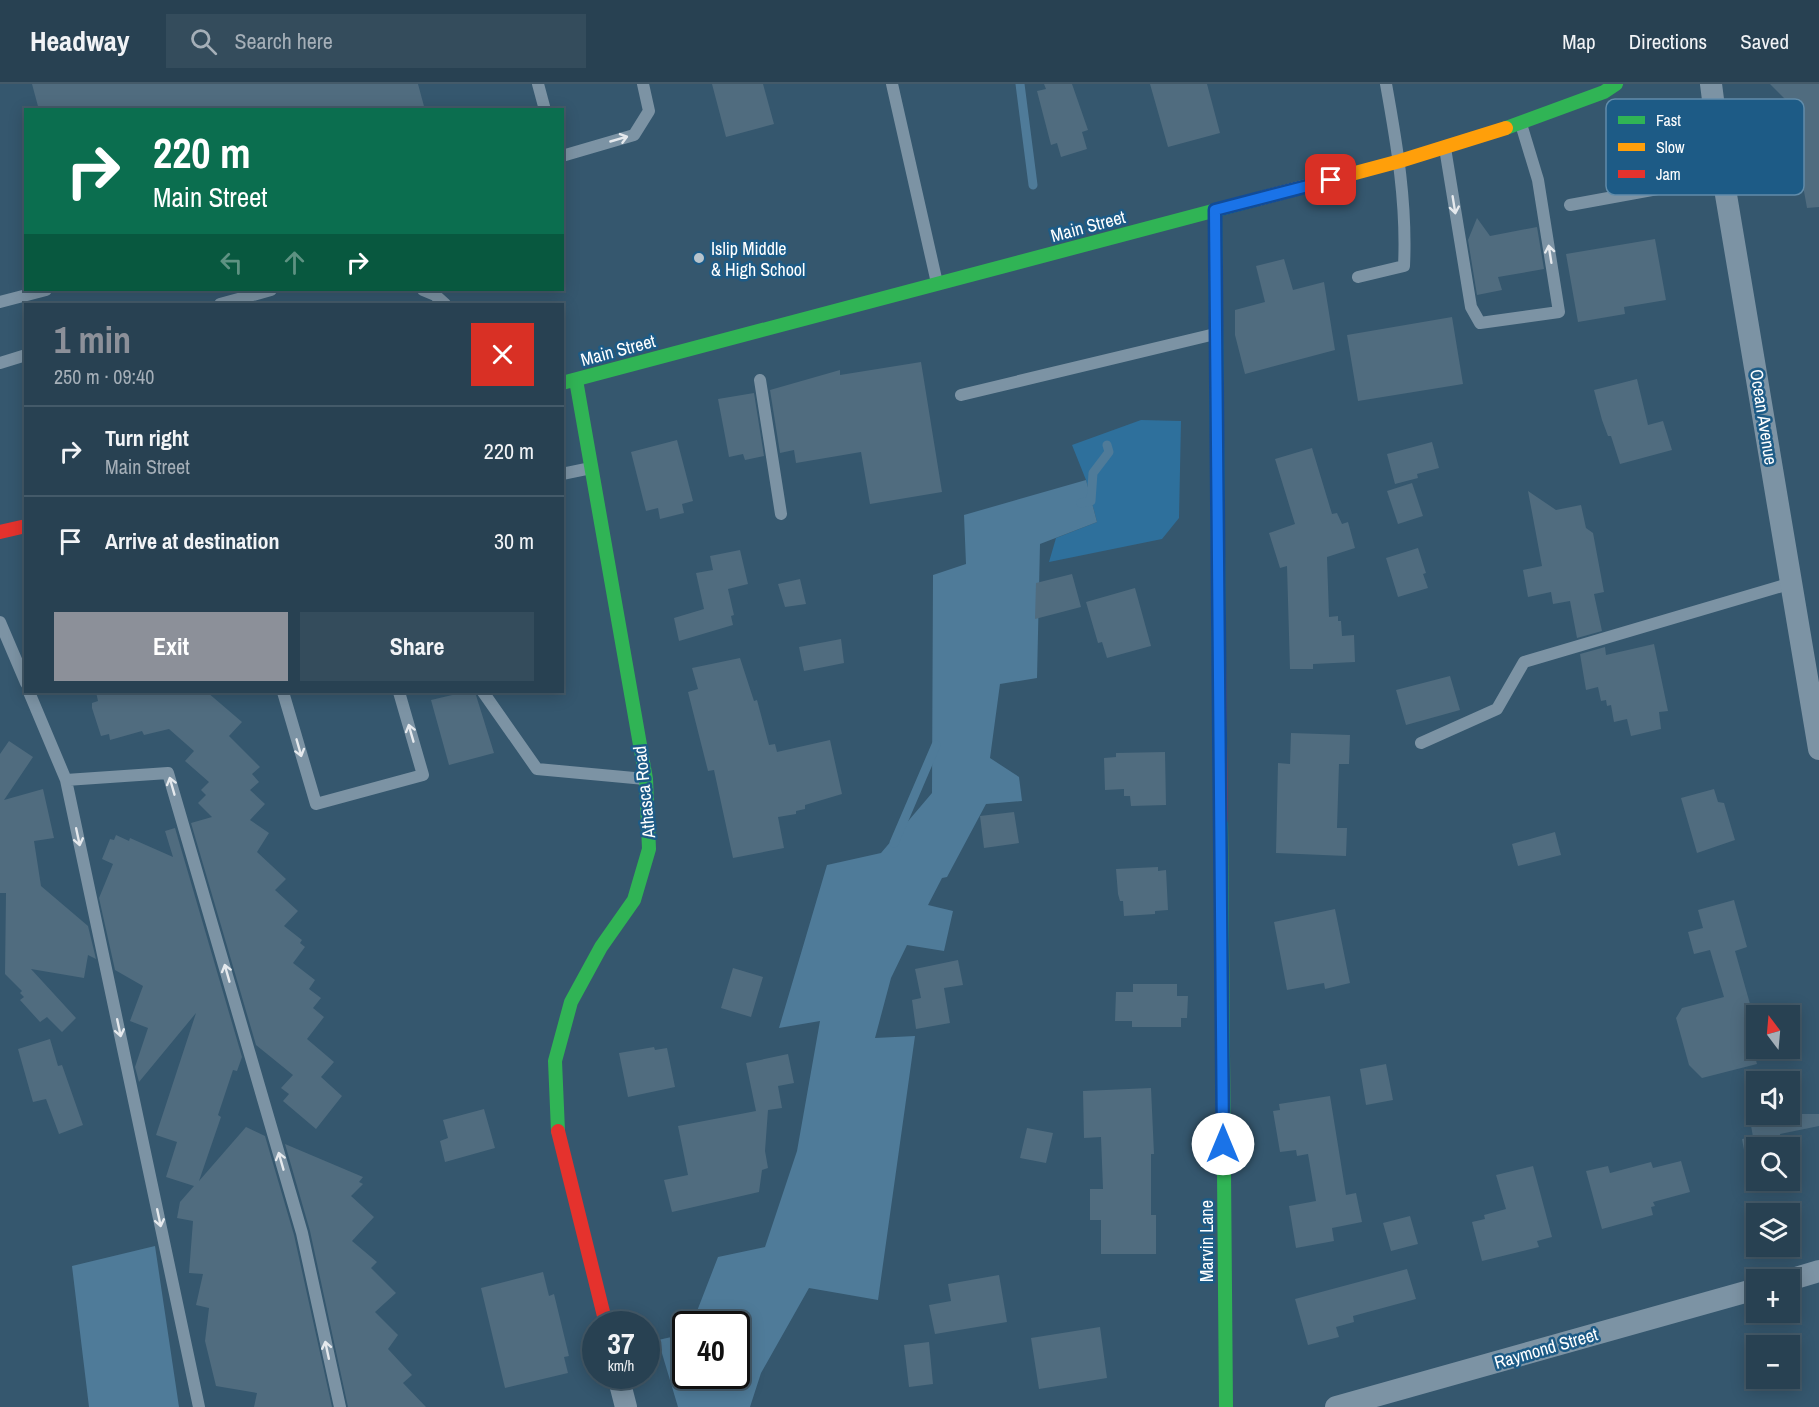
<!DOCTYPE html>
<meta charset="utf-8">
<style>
body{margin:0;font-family:"Archivo Narrow",sans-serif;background:#344c5c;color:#f1f3f6;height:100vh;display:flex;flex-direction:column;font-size:22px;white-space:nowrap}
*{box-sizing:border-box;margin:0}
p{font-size:20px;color:#a5afb8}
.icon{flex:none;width:33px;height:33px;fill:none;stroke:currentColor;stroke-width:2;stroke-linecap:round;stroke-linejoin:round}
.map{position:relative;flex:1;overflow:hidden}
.side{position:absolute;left:24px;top:219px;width:540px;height:390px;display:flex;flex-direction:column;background:#284152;border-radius:0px;box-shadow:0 3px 15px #0003,0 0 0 2px #445a69}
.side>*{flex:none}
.top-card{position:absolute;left:24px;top:24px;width:540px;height:183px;border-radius:0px;box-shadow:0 3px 15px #0003,0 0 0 2px #445a69;background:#0b6e4f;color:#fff;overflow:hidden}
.needle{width:39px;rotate:344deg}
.tools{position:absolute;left:1746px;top:921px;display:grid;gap:12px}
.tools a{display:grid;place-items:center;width:54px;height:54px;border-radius:0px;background:#284152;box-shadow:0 3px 15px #0003,0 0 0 2px #445a69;font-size:30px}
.speed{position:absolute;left:582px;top:1227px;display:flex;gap:12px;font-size:30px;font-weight:700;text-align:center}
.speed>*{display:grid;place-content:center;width:78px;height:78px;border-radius:50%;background:#284152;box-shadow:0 3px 15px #0003,0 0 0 2px #445a69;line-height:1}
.speed small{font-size:15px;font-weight:400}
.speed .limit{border:3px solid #111;border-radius:9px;background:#fff;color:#111}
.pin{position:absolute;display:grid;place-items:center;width:51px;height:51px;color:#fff;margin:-26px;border-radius:12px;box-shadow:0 3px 9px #0006}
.me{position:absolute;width:66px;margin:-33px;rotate:0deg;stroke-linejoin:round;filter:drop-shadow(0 0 4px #0008)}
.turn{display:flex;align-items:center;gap:21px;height:126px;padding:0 30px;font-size:27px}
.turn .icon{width:78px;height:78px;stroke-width:2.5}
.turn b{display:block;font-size:42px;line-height:51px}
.lanes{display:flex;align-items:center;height:57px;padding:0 30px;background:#0003;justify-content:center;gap:30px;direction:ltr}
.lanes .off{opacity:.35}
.round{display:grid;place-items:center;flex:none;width:63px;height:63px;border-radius:0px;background:#344c5c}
.summary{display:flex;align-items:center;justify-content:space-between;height:102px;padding:0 30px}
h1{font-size:36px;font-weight:700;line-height:45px;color:#8c9099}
.cta{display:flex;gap:12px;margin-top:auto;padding:12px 30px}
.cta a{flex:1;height:69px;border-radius:0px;background:#8c9099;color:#fff;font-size:24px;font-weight:700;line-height:69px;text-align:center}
.cta a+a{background:#344c5c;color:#f1f3f6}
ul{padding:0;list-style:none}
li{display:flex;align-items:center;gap:18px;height:90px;padding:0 30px;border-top:2px solid #445a69}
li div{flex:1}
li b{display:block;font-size:22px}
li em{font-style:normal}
header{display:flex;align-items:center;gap:36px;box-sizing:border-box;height:84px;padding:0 30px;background:#284152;border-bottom:2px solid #445a69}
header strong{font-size:28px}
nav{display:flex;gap:33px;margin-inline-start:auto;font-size:21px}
.search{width:420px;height:54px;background:#344c5c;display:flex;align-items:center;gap:15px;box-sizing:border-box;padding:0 21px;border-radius:0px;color:#a5afb8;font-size:22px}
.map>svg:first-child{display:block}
</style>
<header>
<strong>Headway</strong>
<div class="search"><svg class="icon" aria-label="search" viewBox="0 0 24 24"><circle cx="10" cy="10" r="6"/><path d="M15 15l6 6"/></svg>Search here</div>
<nav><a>Map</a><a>Directions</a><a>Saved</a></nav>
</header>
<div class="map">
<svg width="1819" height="1323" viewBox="0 0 1819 1323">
<rect width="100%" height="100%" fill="#35576e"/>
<path fill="#2e709c" d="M 1141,336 L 1181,337 L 1179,434 L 1162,455 L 1049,478 L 1056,454 L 1097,438 L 1086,396 L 1072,361 Z"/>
<path fill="#4f7b99" d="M 1086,396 L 1097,438 L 1040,460 L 1037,594 L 1000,600 L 990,674 L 1019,693 L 1022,717 L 986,720 L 947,793 L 942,794 L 928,821 L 953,827 L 944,867 L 907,861 L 891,894 L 875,954 L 915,952 L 878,1216 L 809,1204 L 761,1289 L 750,1323 L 678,1323 L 658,1256 L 685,1250 L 686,1292 L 736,1292 L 736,1240 L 692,1240 L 718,1173 L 765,1163 L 797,1067 L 820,937 L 779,944 L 827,781 L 881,769 L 932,709 L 933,491 L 966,480 L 964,431 Z
M 155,1162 L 179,1323 L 89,1323 L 72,1182 Z"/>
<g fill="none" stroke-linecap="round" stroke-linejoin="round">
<path stroke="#4f7b99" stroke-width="9" d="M 1020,0 L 1033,101
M 1081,419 L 1091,417 L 1093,389 L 1109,368 L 1107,361
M 894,759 L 936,661"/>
</g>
<path fill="#506c7f" d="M 32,0 L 418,0 L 425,26 L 39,26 Z
M 712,0 L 763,0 L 774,40 L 726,53 Z
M 1044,0 L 1072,0 L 1088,46 L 1082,48 L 1087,65 L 1061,73 L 1057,59 L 1051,61 L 1037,7 L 1046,5 Z
M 1150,0 L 1207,0 L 1220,49 L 1168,63 Z
M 1770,0 L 1819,0 L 1819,123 L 1807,124 L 1788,18 Z
M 1477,134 L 1490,152 L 1537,143 L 1544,185 L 1498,193 L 1502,206 L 1477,211 L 1468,156 Z
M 1655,155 L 1666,216 L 1624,223 L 1625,230 L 1578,238 L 1566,170 Z
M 1284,175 L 1293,206 L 1324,198 L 1335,266 L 1245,290 L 1235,251 L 1235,226 L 1265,218 L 1256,182 Z
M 1452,233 L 1463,300 L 1358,317 L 1347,251 Z
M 921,278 L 942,408 L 870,420 L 861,368 L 796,379 L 794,366 L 780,369 L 770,306 L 840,286 L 840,291 Z
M 1637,295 L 1648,341 L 1663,337 L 1672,366 L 1620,380 L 1611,352 L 1608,352 L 1602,336 L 1594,306 Z
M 754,309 L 764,372 L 745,376 L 743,370 L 729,373 L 718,315 Z
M 677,356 L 693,417 L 682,420 L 684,429 L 660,435 L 658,424 L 646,427 L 631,368 Z
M 1432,358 L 1439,384 L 1417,390 L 1418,394 L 1395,400 L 1387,370 Z
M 1312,364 L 1332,430 L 1337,429 L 1342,440 L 1348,438 L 1355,464 L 1327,473 L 1329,533 L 1338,532 L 1338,537 L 1341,537 L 1342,552 L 1354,551 L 1355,578 L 1313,580 L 1313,585 L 1290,585 L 1287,482 L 1280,484 L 1269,449 L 1295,440 L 1275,375 Z
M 1412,399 L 1423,432 L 1398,440 L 1387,407 Z
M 1528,407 L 1556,426 L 1581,421 L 1586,444 L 1593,449 L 1604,508 L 1594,510 L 1602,547 L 1577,554 L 1570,517 L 1553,520 L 1551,508 L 1528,513 L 1523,486 L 1542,482 Z
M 1418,464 L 1426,489 L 1423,490 L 1428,504 L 1398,513 L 1386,474 Z
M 740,466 L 748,500 L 728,505 L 734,531 L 731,532 L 733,541 L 679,557 L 674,534 L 704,525 L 696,489 L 713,486 L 710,472 Z
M 1072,490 L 1081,523 L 1035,535 L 1036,499 Z
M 800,495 L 806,520 L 785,523 L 778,500 Z
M 1135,504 L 1151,562 L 1107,574 L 1102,558 L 1098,559 L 1086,518 Z
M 841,555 L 844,579 L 804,587 L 799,563 Z
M 1654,560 L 1668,627 L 1659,628 L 1661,645 L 1631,652 L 1627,635 L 1614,638 L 1611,621 L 1607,622 L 1606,616 L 1601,617 L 1598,603 L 1586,606 L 1580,570 L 1605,563 L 1606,571 Z
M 740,574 L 754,617 L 757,616 L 769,661 L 775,660 L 777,668 L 830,656 L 842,710 L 805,721 L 805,725 L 796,727 L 796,730 L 778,733 L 784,764 L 733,774 L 714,686 L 708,687 L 688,608 L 698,605 L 692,584 Z
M 1450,592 L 1460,626 L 1406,641 L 1396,606 Z
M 96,608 L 207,608 L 242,638 L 229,652 L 260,683 L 252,690 L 259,698 L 250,706 L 265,720 L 250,736 L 269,749 L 257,768 L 286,795 L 275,806 L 298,827 L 284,842 L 302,856 L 300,859 L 305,863 L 293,879 L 315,896 L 309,905 L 321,914 L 313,924 L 324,933 L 307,955 L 334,978 L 321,993 L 342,1012 L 316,1045 L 283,1017 L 289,1010 L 281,1004 L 293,991 L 256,961 L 191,739 L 212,733 L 198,719 L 206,711 L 201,706 L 209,698 L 185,677 L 194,667 L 169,645 L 144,651 L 142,647 L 110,656 L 109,650 L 101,652 L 92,624 L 92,619 L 98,617 Z
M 465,608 L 475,608 L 494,669 L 449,681 L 431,616 Z
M 1291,649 L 1350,651 L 1349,680 L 1339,680 L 1337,744 L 1347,744 L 1346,772 L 1276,769 L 1278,679 L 1290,680 Z
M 9,657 L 33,673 L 4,716 L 43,705 L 54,754 L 34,757 L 41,802 L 88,842 L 96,875 L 88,871 L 84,894 L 31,885 L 76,934 L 62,948 L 47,933 L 40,938 L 20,916 L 24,913 L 20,909 L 22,907 L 5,890 L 6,809 L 0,809 L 0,670 Z
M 1165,668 L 1166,721 L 1131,722 L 1130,712 L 1124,712 L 1124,705 L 1105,706 L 1104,674 L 1116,673 L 1116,669 Z
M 1714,705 L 1718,718 L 1724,719 L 1735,756 L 1697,769 L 1681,714 Z
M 1014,728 L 1019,759 L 984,764 L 980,732 Z
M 175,744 L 242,973 L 237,987 L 233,986 L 218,1031 L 221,1033 L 199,1097 L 246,1043 L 265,1052 L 294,1151 L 332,1323 L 254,1323 L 257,1309 L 216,1302 L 205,1257 L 209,1224 L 196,1221 L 203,1190 L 189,1189 L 193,1137 L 177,1134 L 180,1118 L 194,1102 L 166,1093 L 177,1058 L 156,1051 L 196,929 L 139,998 L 135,983 L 148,944 L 130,937 L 143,902 L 115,886 L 99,814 L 113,780 L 102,775 L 110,755 L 114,756 L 116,751 L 129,757 L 130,754 L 173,773 L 165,747 Z
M 1555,748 L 1561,771 L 1518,782 L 1512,760 Z
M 1158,783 L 1158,787 L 1166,786 L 1168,826 L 1155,827 L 1155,830 L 1124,832 L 1123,817 L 1120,817 L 1118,810 L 1116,785 Z
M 1734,816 L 1747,863 L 1735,867 L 1756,941 L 1747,943 L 1757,980 L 1702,994 L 1689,981 L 1676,934 L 1682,924 L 1724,913 L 1710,866 L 1694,870 L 1688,848 L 1703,844 L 1698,826 Z
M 1335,825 L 1350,899 L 1325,905 L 1324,899 L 1287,906 L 1274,838 Z
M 958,876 L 963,901 L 944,904 L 950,939 L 916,945 L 912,916 L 921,914 L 915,885 Z
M 733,884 L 763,893 L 751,933 L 721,924 Z
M 1133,900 L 1177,900 L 1177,912 L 1188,912 L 1187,934 L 1181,934 L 1181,943 L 1132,943 L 1132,937 L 1115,937 L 1116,908 L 1133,908 Z
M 50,955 L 58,982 L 62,981 L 83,1041 L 59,1050 L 46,1015 L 33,1018 L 18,965 Z
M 654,963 L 655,966 L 667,964 L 675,1003 L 628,1013 L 619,969 Z
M 788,970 L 794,999 L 778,1002 L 782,1024 L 768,1026 L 765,1067 L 768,1084 L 762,1086 L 759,1108 L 672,1128 L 664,1096 L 688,1091 L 678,1042 L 756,1027 L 746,979 Z
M 1386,980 L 1393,1016 L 1366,1021 L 1360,985 Z
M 1151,1004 L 1154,1070 L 1151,1070 L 1151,1131 L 1156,1131 L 1156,1170 L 1101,1170 L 1101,1136 L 1090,1136 L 1090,1105 L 1103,1105 L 1101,1053 L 1084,1054 L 1083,1007 Z
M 1330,1012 L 1346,1111 L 1356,1109 L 1362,1138 L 1332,1144 L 1334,1157 L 1296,1164 L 1289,1122 L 1316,1117 L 1308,1070 L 1297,1072 L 1296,1066 L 1280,1068 L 1273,1027 L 1280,1026 L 1279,1020 Z
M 484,1025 L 495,1064 L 445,1078 L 440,1057 L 448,1054 L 443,1036 Z
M 1749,1030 L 1819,1030 L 1819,1042 L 1780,1050 L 1783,1064 L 1756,1064 L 1756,1096 L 1789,1097 L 1751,1104 L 1742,1055 L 1753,1053 Z
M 1027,1044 L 1053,1049 L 1046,1079 L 1020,1074 Z
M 285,1060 L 363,1093 L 359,1098 L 363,1100 L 351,1112 L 374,1133 L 352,1157 L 377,1178 L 371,1184 L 396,1209 L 375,1228 L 398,1251 L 388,1265 L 412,1291 L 403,1299 L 426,1323 L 348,1323 L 310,1147 Z
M 1681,1077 L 1690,1108 L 1653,1118 L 1655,1122 L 1651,1123 L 1653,1131 L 1602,1145 L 1586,1087 L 1608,1082 L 1610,1089 L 1651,1078 L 1653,1084 Z
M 1533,1082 L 1552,1153 L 1537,1157 L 1539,1163 L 1482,1177 L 1472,1138 L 1485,1135 L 1484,1131 L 1506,1125 L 1496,1091 Z
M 1410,1132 L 1418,1160 L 1391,1167 L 1383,1139 Z
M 1407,1185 L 1416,1215 L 1353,1232 L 1354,1238 L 1336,1243 L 1339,1253 L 1308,1261 L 1295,1215 Z
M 543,1188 L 549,1212 L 554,1210 L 569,1272 L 564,1273 L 568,1289 L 505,1304 L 481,1204 Z
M 999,1191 L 1007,1238 L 935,1250 L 929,1221 L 951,1217 L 948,1200 Z
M 1100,1243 L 1107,1294 L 1039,1305 L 1031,1254 Z
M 929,1258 L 933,1300 L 909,1303 L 904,1261 Z"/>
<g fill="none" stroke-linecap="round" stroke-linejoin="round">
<path stroke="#7c93a4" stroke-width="12" d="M 538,0 L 545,26
M 892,0 L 937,199
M 1445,64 L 1471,223 L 1480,239 L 1559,228 L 1538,96 L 1521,40
M 562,72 L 634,51 L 649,27 L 643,0
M 1570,121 L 1723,93
M 1358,193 L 1404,182 C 1407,120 1397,61 1386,0
M 423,206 L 435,211 L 445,220
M 0,218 L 46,206
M 220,220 L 271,206
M 0,279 L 26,271
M 760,296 L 781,430
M 961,311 L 1215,250
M 562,390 L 591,384
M 0,538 L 26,599
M 29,608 L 66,696 L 199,1323
M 283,608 L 316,720 L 423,691 L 399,608
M 483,608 L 537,685 L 645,695
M 1421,659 L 1497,625 L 1524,578 L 1792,499
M 66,696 L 168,689 L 302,1149 L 340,1323"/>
<path stroke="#7c93a4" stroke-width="22" d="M 1711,0 L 1723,93 L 1819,665
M 1789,1196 L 1819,1187
M 618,1292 L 626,1323
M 1336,1323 L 1756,1205"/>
<path stroke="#30b455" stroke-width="14" d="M 1506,44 L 1604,8 L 1616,0
M 1215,126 L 1219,579
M 562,299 L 1258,115
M 1221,735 L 1226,1323
M 558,1047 L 555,977 L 571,918 L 601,863 L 634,816 L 649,765 L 646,695 L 576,296"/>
<path stroke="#ff9f0a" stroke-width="14" d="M 1258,115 L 1400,77 L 1506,44"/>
<path stroke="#e5322d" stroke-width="14" d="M 0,448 L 26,442
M 1219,579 L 1221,735
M 558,1047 L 606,1240"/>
</g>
<defs><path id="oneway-shaft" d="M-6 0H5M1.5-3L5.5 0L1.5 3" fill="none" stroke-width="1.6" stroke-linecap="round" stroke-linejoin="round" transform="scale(1.5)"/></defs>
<g stroke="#e5e9ed">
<use href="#oneway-shaft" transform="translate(619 55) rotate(-16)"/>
<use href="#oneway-shaft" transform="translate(1454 121) rotate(81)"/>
<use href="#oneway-shaft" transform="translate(1550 170) rotate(-99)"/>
<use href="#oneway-shaft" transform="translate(411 649) rotate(-106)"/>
<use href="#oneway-shaft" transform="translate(299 664) rotate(74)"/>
<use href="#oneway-shaft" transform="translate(172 702) rotate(-106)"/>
<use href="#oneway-shaft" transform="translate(78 753) rotate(78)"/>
<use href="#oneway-shaft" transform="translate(227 889) rotate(-106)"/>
<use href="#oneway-shaft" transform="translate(119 944) rotate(78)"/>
<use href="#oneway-shaft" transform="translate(281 1077) rotate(-106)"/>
<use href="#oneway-shaft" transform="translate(159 1134) rotate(78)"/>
<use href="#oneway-shaft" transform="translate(327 1266) rotate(-102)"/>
</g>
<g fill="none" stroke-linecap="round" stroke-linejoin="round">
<defs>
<path id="route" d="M 1223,1060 L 1215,126 L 1331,96"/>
</defs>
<use href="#route" stroke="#114b97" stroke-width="15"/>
<use href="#route" stroke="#1a73e8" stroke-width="10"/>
</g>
<circle fill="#b8c4cc" stroke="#1d5b86" stroke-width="2" cx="699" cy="174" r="6"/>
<g text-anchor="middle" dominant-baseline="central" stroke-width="5" stroke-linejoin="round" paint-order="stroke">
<g font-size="18" fill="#fff" stroke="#1d5b86">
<text transform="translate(1088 142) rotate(-15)">Main Street</text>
<text transform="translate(618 266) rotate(-15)">Main Street</text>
<text transform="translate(1764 333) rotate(81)">Ocean Avenue</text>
<text transform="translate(644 708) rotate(-96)">Athasca Road</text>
<text transform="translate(1206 1157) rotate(-90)">Marvin Lane</text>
<text transform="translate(1546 1264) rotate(-16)">Raymond Street</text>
</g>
<g font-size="18" fill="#fff" stroke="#1d5b86" text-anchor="start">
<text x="711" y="164">Islip Middle<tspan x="711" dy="21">&amp; High School</tspan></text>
</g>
</g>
<rect x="1606" y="15" width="198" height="96" rx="9" fill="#1d5b86" stroke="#618caa" stroke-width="1.5"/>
<rect x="1618" y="32" width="27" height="8" fill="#30b455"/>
<rect x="1618" y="59" width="27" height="8" fill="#ff9f0a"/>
<rect x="1618" y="86" width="27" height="8" fill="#e5322d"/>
<g font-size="16" fill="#fff">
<text x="1656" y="42">Fast</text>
<text x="1656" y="69">Slow</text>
<text x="1656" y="96">Jam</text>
</g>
</svg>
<div class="tools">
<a><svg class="needle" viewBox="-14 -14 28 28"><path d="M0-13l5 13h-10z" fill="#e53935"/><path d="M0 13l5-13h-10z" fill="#a5afb8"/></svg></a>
<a><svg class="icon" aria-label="sound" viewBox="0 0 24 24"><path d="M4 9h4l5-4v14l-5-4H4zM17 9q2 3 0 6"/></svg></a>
<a><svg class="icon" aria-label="search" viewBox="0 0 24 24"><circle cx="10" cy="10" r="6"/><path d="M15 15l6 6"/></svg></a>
<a><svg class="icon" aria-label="layers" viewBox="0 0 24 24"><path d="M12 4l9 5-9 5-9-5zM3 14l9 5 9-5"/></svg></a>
<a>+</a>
<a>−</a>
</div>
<div class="speed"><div>37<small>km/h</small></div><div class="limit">40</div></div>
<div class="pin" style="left:1331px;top:96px;background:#d93025"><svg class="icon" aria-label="arrive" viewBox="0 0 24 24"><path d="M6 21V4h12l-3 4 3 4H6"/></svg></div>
<svg class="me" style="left:1223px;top:1060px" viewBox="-20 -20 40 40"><circle r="19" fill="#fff"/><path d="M0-13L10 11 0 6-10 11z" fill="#1a73e8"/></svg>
<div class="top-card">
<div class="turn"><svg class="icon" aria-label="right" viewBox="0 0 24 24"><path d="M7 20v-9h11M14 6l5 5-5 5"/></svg><div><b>220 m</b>Main Street</div></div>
<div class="lanes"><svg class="icon off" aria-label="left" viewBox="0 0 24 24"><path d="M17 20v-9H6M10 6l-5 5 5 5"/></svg><svg class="icon off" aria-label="ahead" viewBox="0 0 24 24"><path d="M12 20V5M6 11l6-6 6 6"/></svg><svg class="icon" aria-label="right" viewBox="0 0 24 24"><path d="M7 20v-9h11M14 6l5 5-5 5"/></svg></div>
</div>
<section class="side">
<div class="summary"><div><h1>1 min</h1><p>250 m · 09:40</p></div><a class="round" style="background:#d93025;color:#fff"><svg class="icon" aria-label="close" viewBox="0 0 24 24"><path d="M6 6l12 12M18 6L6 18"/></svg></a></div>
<ul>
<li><svg class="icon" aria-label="right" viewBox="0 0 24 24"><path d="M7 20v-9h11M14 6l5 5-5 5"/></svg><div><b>Turn right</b><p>Main Street</p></div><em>220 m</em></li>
<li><svg class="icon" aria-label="arrive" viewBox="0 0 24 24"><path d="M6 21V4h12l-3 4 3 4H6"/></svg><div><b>Arrive at destination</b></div><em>30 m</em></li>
</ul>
<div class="cta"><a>Exit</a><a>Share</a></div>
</section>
</div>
